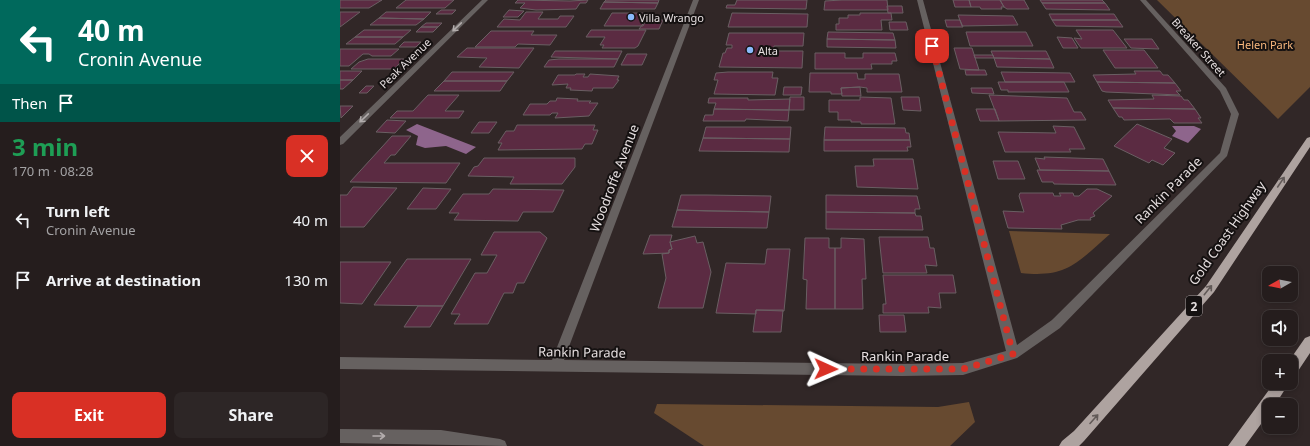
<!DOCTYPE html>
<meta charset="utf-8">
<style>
body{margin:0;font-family:"Noto Sans",sans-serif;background:#2d2626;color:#f1f3f6;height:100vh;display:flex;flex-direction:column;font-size:15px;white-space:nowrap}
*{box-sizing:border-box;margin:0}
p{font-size:13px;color:#a3a2a4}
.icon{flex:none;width:22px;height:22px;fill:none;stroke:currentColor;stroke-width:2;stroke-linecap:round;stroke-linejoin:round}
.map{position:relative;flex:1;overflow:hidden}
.side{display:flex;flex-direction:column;background:#251d1d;width:340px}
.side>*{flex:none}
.banner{background:#00695c;color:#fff;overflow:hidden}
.needle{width:26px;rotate:261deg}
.controls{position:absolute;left:922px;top:266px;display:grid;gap:8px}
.controls a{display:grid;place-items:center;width:36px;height:36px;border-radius:8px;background:#251d1d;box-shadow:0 2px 6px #0003,0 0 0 1px #423b3b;font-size:20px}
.pin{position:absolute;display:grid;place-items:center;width:34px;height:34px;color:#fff;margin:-17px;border-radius:8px;box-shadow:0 2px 6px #0006}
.me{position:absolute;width:44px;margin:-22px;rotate:91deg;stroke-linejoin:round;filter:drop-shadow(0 0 3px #0008)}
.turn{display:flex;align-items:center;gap:14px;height:84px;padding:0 12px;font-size:18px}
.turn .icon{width:52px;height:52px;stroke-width:2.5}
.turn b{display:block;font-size:28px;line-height:34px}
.then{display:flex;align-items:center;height:38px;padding:0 12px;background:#0003;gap:8px;font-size:15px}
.round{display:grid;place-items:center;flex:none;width:42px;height:42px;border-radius:8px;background:#2d2626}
.summary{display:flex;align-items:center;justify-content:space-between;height:68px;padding:0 12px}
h1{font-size:24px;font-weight:700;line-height:30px;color:#1e9e55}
.primary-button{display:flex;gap:8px;margin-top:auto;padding:8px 12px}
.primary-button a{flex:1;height:46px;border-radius:8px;background:#d93025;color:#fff;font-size:16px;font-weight:700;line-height:46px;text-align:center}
.primary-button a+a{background:#2d2626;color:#f1f3f6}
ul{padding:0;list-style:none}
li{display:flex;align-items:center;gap:12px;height:60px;padding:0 12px}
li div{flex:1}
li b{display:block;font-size:15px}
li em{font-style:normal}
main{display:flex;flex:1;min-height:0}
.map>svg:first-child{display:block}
</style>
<main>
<section class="side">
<div class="banner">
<div class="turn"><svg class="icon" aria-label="left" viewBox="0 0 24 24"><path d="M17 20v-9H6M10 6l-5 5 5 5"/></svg><div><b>40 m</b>Cronin Avenue</div></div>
<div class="then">Then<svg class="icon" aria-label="arrive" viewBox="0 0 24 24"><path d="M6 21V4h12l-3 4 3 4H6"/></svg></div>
</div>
<div class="summary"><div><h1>3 min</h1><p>170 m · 08:28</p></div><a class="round" style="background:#d93025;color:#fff"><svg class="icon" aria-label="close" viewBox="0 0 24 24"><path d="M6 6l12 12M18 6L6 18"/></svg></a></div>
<ul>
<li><svg class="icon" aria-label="left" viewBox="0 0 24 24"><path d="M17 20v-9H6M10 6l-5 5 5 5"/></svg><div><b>Turn left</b><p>Cronin Avenue</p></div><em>40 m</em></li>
<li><svg class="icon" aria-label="arrive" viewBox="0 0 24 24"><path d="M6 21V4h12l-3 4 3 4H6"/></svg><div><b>Arrive at destination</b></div><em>130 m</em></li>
</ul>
<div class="primary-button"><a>Exit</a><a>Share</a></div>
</section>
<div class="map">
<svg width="970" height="446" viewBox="0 0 970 446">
<rect width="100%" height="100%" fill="#312727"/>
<path fill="#674a30" d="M 817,0 L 970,0 L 970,87 L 938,119 Z
M 669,231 L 770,234 C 737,263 727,278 681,273 Z
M 629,402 L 635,422 L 610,446 L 364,446 L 314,413 L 317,404 L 598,407 Z"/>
<path fill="#8e658c" d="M 77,124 L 136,147 L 126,154 L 106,146 L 85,148 L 76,145 L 78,136 L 66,130 Z
M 832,126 L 854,126 L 861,129 L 848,143 L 832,136 L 836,131 Z"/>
<path fill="#5b2b42" stroke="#6a5f63" d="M 0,0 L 42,0 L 29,8 L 0,8 Z
M 66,0 L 114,0 L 105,8 L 56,8 Z
M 178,0 L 230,1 L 248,0 L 246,3 L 240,3 L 236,9 L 196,10 L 180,8 L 185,3 L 175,3 Z
M 266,0 L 319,0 L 318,3 L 264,2 Z
M 397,0 L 467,0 L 466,9 L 386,8 L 387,5 L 395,5 Z
M 502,0 L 547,0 L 548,10 L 484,10 L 485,1 Z
M 613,0 L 629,0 L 631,7 L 615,7 Z
M 629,0 L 660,0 L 664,7 L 661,7 L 662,9 L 641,9 L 640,7 L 631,7 Z
M 660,0 L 684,0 L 689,9 L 667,9 L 664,7 Z
M 700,0 L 762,0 L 765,3 L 702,3 Z
M 264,2 L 318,3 L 315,9 L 260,9 Z
M 702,3 L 765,3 L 770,10 L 706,9 Z
M 547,6 L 562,6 L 563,13 L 548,13 Z
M 101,10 L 116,10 L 112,14 L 96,14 Z
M 169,10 L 184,11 L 178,17 L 163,17 Z
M 0,12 L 20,12 L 0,27 Z
M 46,12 L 91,12 L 84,19 L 39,18 Z
M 186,12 L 203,12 L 198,19 L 218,19 L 220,16 L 234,16 L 226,27 L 157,27 L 164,19 L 180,20 Z
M 272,13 L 313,13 L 310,20 L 306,20 L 303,26 L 264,26 Z
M 392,13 L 468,14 L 467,27 L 388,27 Z
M 520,13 L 551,13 L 552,20 L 541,20 L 542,30 L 496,30 L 496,24 L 499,24 L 499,18 L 508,18 L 508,15 L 520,15 Z
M 709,14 L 774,14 L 778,20 L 712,20 Z
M 618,15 L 673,16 L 678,25 L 622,26 Z
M 39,18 L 84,19 L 76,25 L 30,25 Z
M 306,20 L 323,20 L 319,29 L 299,29 Z
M 605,20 L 620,20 L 623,27 L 607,27 Z
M 712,20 L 778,20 L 783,27 L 716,26 Z
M 549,22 L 566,22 L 568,30 L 550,30 Z
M 86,23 L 102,23 L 98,27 L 81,27 Z
M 81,27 L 98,27 L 93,32 L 76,32 Z
M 24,30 L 71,30 L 63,37 L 15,37 Z
M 251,30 L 306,30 L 298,46 L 295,48 L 262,48 L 264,45 L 260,45 L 265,37 L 246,37 Z
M 736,30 L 773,30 L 787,48 L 741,48 L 734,38 L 742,39 Z
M 151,31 L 194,31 L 191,35 L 217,35 L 210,45 L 178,44 L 175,47 L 135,47 Z
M 488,32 L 553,33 L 555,40 L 487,39 Z
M 626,32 L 686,32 L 693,46 L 630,46 Z
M 389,33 L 464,33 L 463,46 L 434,46 L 433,51 L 463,51 L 462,68 L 379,67 L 383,53 L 385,53 L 387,48 L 392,48 L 392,45 L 386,45 Z
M 15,37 L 63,37 L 55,44 L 6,44 Z
M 717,37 L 732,38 L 738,48 L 723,48 Z
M 487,39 L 555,40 L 556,48 L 487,47 Z
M 784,39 L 812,39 L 819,49 L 791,48 Z
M 64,42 L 81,42 L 76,47 L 59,47 Z
M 127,48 L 194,48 L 179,68 L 139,67 L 147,58 L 117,57 Z
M 614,48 L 632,48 L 639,70 L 620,69 Z
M 0,49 L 59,49 L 51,56 L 32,56 L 29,54 L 23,54 L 9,66 L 0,66 Z
M 763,50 L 804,50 L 818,68 L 775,68 Z
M 215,51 L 282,51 L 278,59 L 211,57 Z
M 651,51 L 706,51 L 710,59 L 654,58 Z
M 475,53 L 505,53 L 505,58 L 523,58 L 523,53 L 555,53 L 557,61 L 552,61 L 552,64 L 531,64 L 532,69 L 475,69 Z
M 287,54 L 307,54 L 302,65 L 281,65 Z
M 634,55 L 653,55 L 654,58 L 635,58 Z
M 654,58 L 710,59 L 714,68 L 657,67 Z
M 28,59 L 64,59 L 54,69 L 11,69 L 19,62 Z
M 219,59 L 278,59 L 274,67 L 204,67 L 209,60 Z
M 625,70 L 645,70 L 647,75 L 626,75 Z
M 0,71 L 22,71 L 13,80 L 0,80 Z
M 794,71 L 820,71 L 823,75 L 828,75 L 835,83 L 757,82 L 753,75 L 796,74 Z
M 112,72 L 174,72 L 167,81 L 104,81 Z
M 388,72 L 433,72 L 432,78 L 438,78 L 435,95 L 374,94 L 378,80 L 374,80 L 376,73 Z
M 661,72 L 730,73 L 735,82 L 665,82 Z
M 470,73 L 517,73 L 518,79 L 525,79 L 525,74 L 559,74 L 562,92 L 527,92 L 527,88 L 520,87 L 501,88 L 502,94 L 491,94 L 491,92 L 469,92 Z
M 236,74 L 245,74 L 243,77 L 248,77 L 250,74 L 279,76 L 277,80 L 279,80 L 273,88 L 253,88 L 252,91 L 230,90 L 231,88 L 226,88 L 228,84 L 212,85 L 218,75 L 235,75 Z
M 0,80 L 13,80 L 3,89 L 0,89 Z
M 104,81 L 167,81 L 160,91 L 94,91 Z
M 658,82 L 724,82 L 729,92 L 668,92 L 668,90 L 661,90 Z
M 757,82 L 835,83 L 841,91 L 836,91 L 840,95 L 766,92 L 762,91 Z
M 26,86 L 34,86 L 27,93 L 19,93 Z
M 444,87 L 462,87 L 461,95 L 443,95 Z
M 520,87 L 521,96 L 502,96 L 501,88 Z
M 631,88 L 652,88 L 654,94 L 632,93 Z
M 88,95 L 119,95 L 105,111 L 124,111 L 119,118 L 50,118 L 57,111 L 73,111 Z
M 649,95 L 727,98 L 734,112 L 741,112 L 746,120 L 659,121 Z
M 812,95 L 841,96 L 844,100 L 848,100 L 855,109 L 773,108 L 768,100 L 814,99 Z
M 450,97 L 464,97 L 464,110 L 449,110 Z
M 520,97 L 551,98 L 555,124 L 521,124 L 521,122 L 511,122 L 511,120 L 498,120 L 498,112 L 489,112 L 489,100 L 520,100 Z
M 561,97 L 579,97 L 581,111 L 563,110 Z
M 217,98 L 238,99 L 237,101 L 251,101 L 249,103 L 258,103 L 249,116 L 215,118 L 218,113 L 212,113 L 210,115 L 183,115 L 190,104 L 207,104 L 210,101 L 216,101 Z
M 369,98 L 408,98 L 408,100 L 450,99 L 449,110 L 374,109 L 376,103 L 368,103 Z
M 0,106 L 13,106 L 1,118 Z
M 773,108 L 855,109 L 861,118 L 858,118 L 862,123 L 834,123 L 830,119 L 784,120 L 782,117 L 779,117 Z
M 374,109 L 434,110 L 449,110 L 448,121 L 406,119 L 405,121 L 363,121 L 365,115 L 373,115 Z
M 636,109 L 655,109 L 659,121 L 640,121 Z
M 47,120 L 66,121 L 55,133 L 36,132 Z
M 139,122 L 157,122 L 149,133 L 131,133 Z
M 797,124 L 832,139 L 824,148 L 835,153 L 823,165 L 812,160 L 809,163 L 774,146 Z
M 177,125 L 255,125 L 253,130 L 258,130 L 252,144 L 245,144 L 242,149 L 158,150 L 162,143 L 158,143 L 166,131 L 174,131 Z
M 713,126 L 734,127 L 745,149 L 729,149 L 731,152 L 665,152 L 658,132 L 716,133 Z
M 366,127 L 451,127 L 450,139 L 363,138 Z
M 485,127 L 565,128 L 566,133 L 569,133 L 570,140 L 484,140 Z
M 52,136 L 71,136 L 55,155 L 51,155 L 44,163 L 120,163 L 106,183 L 10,182 Z
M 363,138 L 450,139 L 449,152 L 359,151 Z
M 484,140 L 570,140 L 571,147 L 567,147 L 568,151 L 484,151 Z
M 704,157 L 763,159 L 769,171 L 700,170 L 695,158 L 705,159 Z
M 144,158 L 235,158 L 235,167 L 222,184 L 170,184 L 174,177 L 128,176 L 134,167 L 138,166 Z
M 533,159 L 573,159 L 578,189 L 517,187 L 515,166 L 534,166 Z
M 653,161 L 678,161 L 685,179 L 658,179 Z
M 697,170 L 769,171 L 776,185 L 714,184 L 713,182 L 702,182 Z
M 13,187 L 57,188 L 24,227 L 0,227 L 0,195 L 7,195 Z
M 83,188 L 111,189 L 96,209 L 67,209 Z
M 153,189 L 224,190 L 213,212 L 183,212 L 178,221 L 114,220 L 119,213 L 109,213 L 123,194 L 149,194 Z
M 747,189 L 757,189 L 772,196 L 753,213 L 755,216 L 750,218 L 751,220 L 738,220 L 721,225 L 722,229 L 668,228 L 663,211 L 684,212 L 679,196 L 680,193 L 713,193 L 714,196 L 721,196 L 719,193 L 733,193 L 734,196 L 739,196 Z
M 341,195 L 367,195 L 431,196 L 429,212 L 337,210 Z
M 486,195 L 577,196 L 580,209 L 575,209 L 575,213 L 486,212 Z
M 337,210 L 366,211 L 429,212 L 427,228 L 332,227 Z
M 486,212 L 575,213 L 576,216 L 581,216 L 583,230 L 486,229 Z
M 154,232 L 200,232 L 207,238 L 184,283 L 177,283 L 173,293 L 164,293 L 148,324 L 114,324 L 120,314 L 111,314 L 135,273 L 147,273 L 157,255 L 141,255 Z
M 310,235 L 332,235 L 330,242 L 332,249 L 329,250 L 329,253 L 303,254 Z
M 355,236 L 357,243 L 363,242 L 371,272 L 363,308 L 318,308 L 326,278 L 322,254 L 329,253 L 329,250 L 332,249 L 330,242 Z
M 539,237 L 588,237 L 590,248 L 594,248 L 597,266 L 585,265 L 587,273 L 543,273 Z
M 465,238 L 489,238 L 489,248 L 495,248 L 495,309 L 466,309 L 467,280 L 463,279 Z
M 501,238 L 524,239 L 526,279 L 522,279 L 523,309 L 495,309 L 495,248 L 501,248 Z
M 427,249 L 450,249 L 444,311 L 416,310 L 416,314 L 376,313 L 386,263 L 425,264 Z
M 67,259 L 131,259 L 103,306 L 34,305 Z
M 0,262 L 51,262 L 22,304 L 0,303 Z
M 543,275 L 613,275 L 616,293 L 599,293 L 601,308 L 588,307 L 589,313 L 543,313 L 543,304 L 546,304 Z
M 78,306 L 103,306 L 90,327 L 64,327 Z
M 416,310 L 443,310 L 441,332 L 413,332 Z
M 539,315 L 564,315 L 566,332 L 540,332 Z"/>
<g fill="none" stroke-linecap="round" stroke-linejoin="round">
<path fill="#666160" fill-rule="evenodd" d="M 142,0 L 148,0 L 3,144 L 0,145 L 0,137 Z
M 353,0 L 359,0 L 224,360 L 562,364 L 623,363 L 666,351 L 577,0 L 583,0 L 677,345 L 712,320 L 880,153 L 891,114 L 880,91 L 800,0 L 806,0 L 886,88 L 899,114 L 887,156 L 720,328 L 677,358 L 623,375 L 562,376 L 0,369 L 0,357 L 212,360 Z"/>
<path fill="#666160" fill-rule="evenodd" d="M 0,429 L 101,430 L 160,439 L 165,441 L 167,446 L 0,443 Z"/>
<path fill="#aea3a0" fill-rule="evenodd" d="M 970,137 L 970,147 L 874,292 L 744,441 L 739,446 L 719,446 L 722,441 L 734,431 L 866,286 L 967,138 Z
M 970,336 L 970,353 L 956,374 L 951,376 L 951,361 L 949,361 L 965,338 Z
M 934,383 L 949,383 L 935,405 L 929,405 L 929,413 L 905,446 L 888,446 Z"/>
</g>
<defs><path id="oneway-shaft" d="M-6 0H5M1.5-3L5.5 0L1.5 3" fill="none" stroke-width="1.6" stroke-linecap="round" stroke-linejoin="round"/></defs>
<g stroke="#b2acac">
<use href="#oneway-shaft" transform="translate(117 27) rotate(136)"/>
<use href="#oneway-shaft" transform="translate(24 118) rotate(136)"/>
<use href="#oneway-shaft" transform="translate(39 436)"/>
</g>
<g stroke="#625a58">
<use href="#oneway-shaft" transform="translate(941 182) rotate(-56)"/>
<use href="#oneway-shaft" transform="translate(868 290) rotate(-51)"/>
<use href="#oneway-shaft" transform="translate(754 419) rotate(-48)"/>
</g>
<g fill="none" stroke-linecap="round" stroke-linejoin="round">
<path stroke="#d93025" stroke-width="7" stroke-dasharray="0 12.6" d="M 486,369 L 623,369 L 673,354 L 592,46"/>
</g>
<g fill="#8abafc" stroke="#151111" stroke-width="1.5">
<circle cx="291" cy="17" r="4"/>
<circle cx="410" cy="50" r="4"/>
</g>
<g text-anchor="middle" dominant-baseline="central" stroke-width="4" stroke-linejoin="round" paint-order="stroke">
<g font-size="11" fill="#e5dedf" stroke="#151111" text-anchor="start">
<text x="299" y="17">Villa Wrango</text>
<text x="418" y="50">Alta</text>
</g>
<g font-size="11" fill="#fab97e" stroke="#151111">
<text x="925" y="44">Helen Park</text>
</g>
<g font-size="11" fill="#e5dedf" stroke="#151111">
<text transform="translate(859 47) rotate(48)">Breaker Street</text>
<text transform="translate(65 63) rotate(-44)">Peak Avenue</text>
</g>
<rect fill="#151111" stroke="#a7a0a1" stroke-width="1" x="846" y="296" width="16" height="20" rx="3"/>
<g font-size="12" font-weight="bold" fill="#e5dedf">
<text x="854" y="306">2</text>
</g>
<g font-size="13" fill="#e5dedf" stroke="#151111">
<text transform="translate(274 178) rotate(-69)">Woodroffe Avenue</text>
<text transform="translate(828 190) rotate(-45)">Rankin Parade</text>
<text transform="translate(887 233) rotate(-55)">Gold Coast Highway</text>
<text transform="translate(242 352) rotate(1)">Rankin Parade</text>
<text x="565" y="356">Rankin Parade</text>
</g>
</g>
</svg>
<div class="controls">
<a><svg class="needle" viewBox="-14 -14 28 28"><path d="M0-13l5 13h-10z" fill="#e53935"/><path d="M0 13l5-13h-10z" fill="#a3a2a4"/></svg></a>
<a><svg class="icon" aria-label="sound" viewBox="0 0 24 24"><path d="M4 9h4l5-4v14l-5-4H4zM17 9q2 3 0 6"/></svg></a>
<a>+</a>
<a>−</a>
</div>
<div class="pin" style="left:592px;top:46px;background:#d93025"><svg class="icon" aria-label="arrive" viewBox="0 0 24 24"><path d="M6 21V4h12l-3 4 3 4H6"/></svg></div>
<svg class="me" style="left:486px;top:369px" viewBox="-20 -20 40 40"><path d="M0-17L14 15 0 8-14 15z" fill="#d93025" stroke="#fff" stroke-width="4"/></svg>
</div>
</main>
